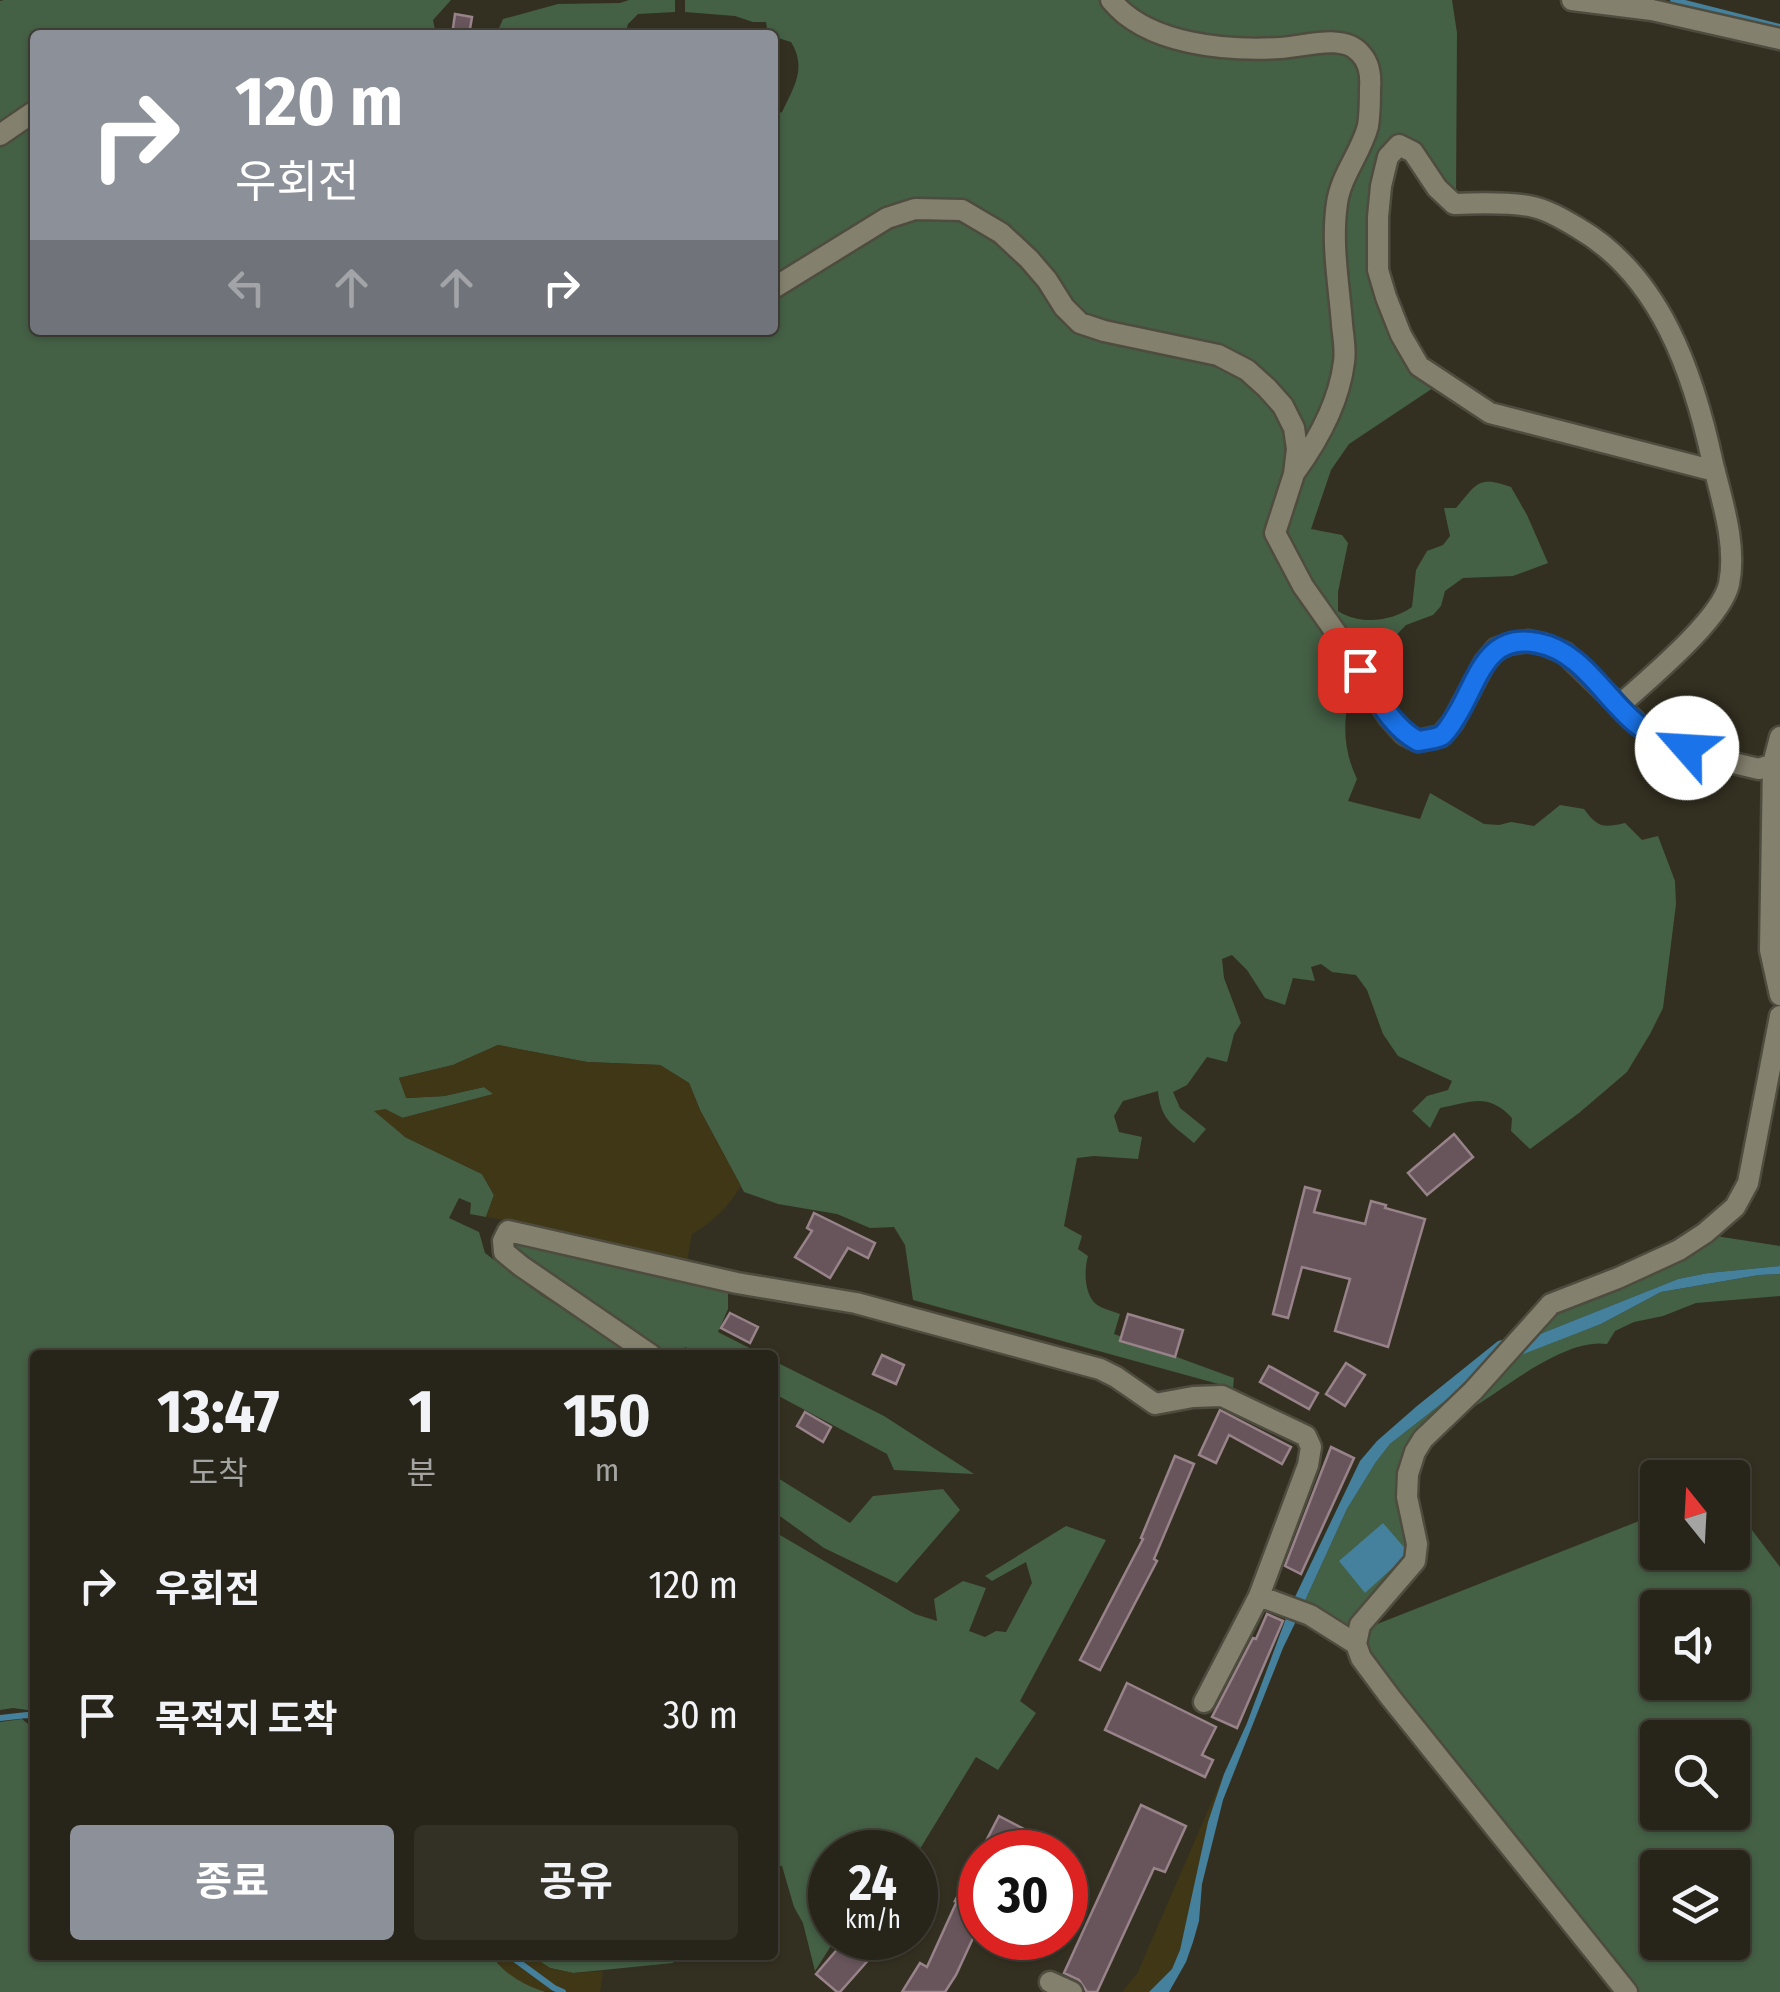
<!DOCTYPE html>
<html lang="ko">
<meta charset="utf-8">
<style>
body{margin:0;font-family:"Fira Sans Condensed","Noto Sans KR",sans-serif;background:#333026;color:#f1f3f6;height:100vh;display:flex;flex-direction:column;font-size:38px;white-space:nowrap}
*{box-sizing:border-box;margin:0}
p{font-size:32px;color:#a4a4a2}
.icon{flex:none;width:55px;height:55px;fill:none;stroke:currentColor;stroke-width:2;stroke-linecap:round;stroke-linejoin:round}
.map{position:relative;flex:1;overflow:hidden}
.sheet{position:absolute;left:30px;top:1350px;width:748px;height:610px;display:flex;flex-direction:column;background:#272419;border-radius:10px;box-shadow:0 2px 8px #0004,0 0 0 2px #434138}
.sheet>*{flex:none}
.hud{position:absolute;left:30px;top:30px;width:748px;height:305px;border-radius:10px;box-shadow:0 2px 8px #0004,0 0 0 2px #434138;background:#8c9099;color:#fff;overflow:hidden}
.needle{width:65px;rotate:342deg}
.tools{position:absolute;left:1640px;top:1460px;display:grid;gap:20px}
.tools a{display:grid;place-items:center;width:110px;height:110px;border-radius:10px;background:#272419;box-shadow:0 2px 8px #0004,0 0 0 2px #434138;font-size:50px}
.speed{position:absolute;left:808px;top:1830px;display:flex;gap:20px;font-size:50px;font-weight:700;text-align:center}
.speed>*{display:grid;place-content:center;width:130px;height:130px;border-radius:50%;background:#272419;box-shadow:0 2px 8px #0004,0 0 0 2px #434138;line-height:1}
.speed small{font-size:25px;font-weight:400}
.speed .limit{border:15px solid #d22;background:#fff;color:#111}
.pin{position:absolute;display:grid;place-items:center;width:85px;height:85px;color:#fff;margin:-42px;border-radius:20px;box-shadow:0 5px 15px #0006}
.me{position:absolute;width:110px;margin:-55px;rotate:296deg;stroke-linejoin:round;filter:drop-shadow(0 0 8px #0008)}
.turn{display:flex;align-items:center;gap:35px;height:210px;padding:0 40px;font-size:45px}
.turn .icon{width:130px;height:130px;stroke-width:2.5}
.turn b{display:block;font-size:70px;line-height:85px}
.lanes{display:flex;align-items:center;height:95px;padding:0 40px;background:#0003;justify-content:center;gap:50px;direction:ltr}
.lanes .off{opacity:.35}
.eta{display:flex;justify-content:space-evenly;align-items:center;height:170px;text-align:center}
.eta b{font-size:60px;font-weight:700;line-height:70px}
.primary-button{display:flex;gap:20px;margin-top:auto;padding:20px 40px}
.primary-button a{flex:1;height:115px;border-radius:10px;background:#8c9099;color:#fff;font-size:40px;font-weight:700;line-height:115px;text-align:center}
.primary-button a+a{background:#333026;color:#f1f3f6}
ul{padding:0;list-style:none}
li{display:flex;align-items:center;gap:30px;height:130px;padding:0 40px}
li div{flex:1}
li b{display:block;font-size:38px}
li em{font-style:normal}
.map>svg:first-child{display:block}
</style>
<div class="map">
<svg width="1780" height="1992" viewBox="0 0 1780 1992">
<rect width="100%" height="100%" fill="#343021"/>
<path fill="#446045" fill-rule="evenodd" d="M 4,0 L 451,0 L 433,20 L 436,35 L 35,35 L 35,106 L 0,130 L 0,1 Z
M 629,0 L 675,0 L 675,12 L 638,14 L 628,24 L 625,35 L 496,35 L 503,19 L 558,4 L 620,3 Z
M 685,0 L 1108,0 L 1178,42 L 1344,45 L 1359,55 L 1368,97 L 1340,179 L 1339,314 L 1330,405 L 1305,444 L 1250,366 L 1083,319 L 1004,229 L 915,204 L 773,284 L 773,115 L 782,112 C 794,87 807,68 791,42 L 768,35 L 766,22 L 753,22 L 735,16 L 685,12 Z
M 1119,0 L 1452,0 L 1457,33 L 1456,197 L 1397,137 L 1371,271 L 1436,386 L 1349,444 L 1331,470 L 1311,529 L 1342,535 L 1348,543 L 1338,592 L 1338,611 C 1359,625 1391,622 1412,607 L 1416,570 L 1427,551 L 1443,545 L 1450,536 L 1444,508 L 1456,508 C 1477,484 1477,475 1511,487 L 1527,515 L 1548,563 L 1513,576 L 1463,578 L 1445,591 L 1441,606 L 1433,615 L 1406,625 L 1386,646 L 1371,649 L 1361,663 L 1279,533 L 1298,475 L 1338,408 L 1342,206 L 1361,157 L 1366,49 L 1231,42 L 1151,24 Z
M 35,116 L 35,330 L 772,330 L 773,293 L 888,221 L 961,214 L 999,236 L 1061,309 L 1217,358 L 1280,408 L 1293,449 L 1270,534 L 1359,675 C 1341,708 1341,746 1357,779 L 1348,801 L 1420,819 L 1430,793 L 1484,824 L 1499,825 L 1511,822 L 1534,826 L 1560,805 L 1584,809 C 1598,828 1603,828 1625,823 L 1642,840 L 1658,836 L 1675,881 L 1676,904 L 1663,1008 L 1650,1034 L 1627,1072 L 1579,1113 L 1530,1149 L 1511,1131 L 1512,1118 C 1488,1092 1471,1102 1440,1108 L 1430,1128 L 1412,1111 L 1427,1096 L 1448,1090 L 1452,1081 L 1398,1056 L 1383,1034 L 1367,990 L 1356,975 L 1332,972 L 1321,964 L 1311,967 L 1315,981 L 1293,978 L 1285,1005 L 1265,998 L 1247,970 L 1232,955 L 1222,959 L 1224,978 L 1241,1023 L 1234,1034 L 1227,1062 L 1207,1057 L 1187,1085 L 1173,1092 L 1180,1108 L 1206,1129 L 1194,1143 C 1173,1125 1161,1121 1158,1091 L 1123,1101 L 1114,1116 L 1119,1132 L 1142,1137 L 1138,1159 L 1094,1156 L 1077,1158 L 1064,1226 L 1082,1236 L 1078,1249 L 1088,1256 C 1084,1270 1084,1294 1096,1304 C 1102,1309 1113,1311 1120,1314 L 1114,1334 L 1234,1378 L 1233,1388 L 913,1300 L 905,1245 L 894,1227 L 870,1228 L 837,1214 L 778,1204 L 744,1192 L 700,1110 L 689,1083 L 660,1065 L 587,1062 L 498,1045 L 453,1065 L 399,1078 L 407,1098 L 444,1096 L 484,1087 L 494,1094 L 402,1118 L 385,1109 L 405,1137 L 482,1174 L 494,1195 L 486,1217 L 470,1214 L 471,1203 L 459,1198 L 449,1218 L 479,1232 L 485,1253 L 541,1295 L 636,1355 L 35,1355 L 35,1711 L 13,1708 L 0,1710 L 0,140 Z
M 1716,1236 L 1780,1246 L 1780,1266 L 1708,1273 L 1678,1279 L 1525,1340 L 1555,1307 Z
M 517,1242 L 728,1288 L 728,1309 L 718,1332 L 763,1355 L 701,1355 L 685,1347 L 680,1355 L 660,1355 L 512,1250 Z
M 1780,1274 L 1780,1296 L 1696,1303 L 1663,1316 L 1634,1322 L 1615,1331 L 1607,1344 C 1565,1338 1507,1387 1472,1408 C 1461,1415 1449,1421 1438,1428 L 1505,1362 L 1520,1354 L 1601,1324 L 1661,1292 L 1759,1275 Z
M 772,1360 L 884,1416 L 974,1474 L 894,1470 L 887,1454 L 773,1393 Z
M 1468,1383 L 1402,1462 L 1397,1489 L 1397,1505 L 1410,1558 L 1354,1614 L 1348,1625 L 1304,1603 L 1347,1509 L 1376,1462 L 1390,1444 Z
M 773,1475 L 850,1523 L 873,1496 L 943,1489 L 960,1510 L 897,1583 L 824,1548 L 773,1511 Z
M 1733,1505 L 1780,1567 L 1780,1992 L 1633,1992 L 1369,1662 L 1362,1630 L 1657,1514 L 1658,1552 L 1732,1552 ZM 1658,1608 L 1732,1608 L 1732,1682 L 1658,1682 ZM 1658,1738 L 1732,1738 L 1732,1812 L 1658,1812 ZM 1658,1868 L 1732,1868 L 1732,1942 L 1658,1942 Z
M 1066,1526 L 1106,1540 L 1020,1701 L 1036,1713 L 998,1770 L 976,1757 L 915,1857 L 915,1852 L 830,1852 L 830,1938 L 836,1938 L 815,1971 L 803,1923 L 794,1907 L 782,1866 L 773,1865 L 773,1531 L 915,1614 L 937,1621 L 934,1599 L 963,1581 L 986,1588 L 969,1631 L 985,1637 L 996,1631 L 1006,1632 L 1032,1583 L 1026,1562 L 992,1581 L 985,1576 Z
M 22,1719 L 35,1730 L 35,1955 L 492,1955 C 503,1973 526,1983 545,1992 L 0,1992 L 0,1722 Z
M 530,1955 L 677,1955 L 673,1963 L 573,1973 L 550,1968 Z"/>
<path fill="#403717" d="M 498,1045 L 587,1062 L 660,1065 L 689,1083 L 700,1110 L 741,1186 C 728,1207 713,1222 692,1234 L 687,1262 L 519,1222 L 486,1217 L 494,1195 L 482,1174 L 405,1137 L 374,1111 L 385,1109 L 403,1118 L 493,1094 L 484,1087 L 444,1096 L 406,1098 L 399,1078 L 453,1065 Z
M 1224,1774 L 1208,1822 L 1186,1932 L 1180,1950 L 1172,1969 L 1149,1992 L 1122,1992 L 1137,1974 Z
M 492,1955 L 530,1955 L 550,1968 L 573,1973 L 603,1971 L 600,1992 C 583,1992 560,1992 543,1991 C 525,1986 501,1972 492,1955 Z"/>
<path fill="#45809c" d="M 1780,1266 L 1780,1274 L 1759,1275 L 1661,1292 L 1601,1324 L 1487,1368 L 1390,1444 L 1376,1462 L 1347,1509 L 1304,1603 L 1294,1599 L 1360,1461 L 1377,1441 L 1417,1406 L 1498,1341 L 1505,1339 L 1525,1340 L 1678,1279 L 1708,1273 Z
M 1383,1523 L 1409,1553 L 1365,1593 L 1339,1561 Z
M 1288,1613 L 1298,1617 L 1283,1648 L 1223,1800 L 1202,1884 L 1199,1921 L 1193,1942 L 1186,1962 L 1169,1992 L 1149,1992 L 1172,1969 L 1180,1950 L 1208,1822 L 1224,1774 L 1247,1723 Z"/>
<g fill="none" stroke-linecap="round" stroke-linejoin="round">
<path stroke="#45809c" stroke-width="6" d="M 1673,0 L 1780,27
M 0,1718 L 27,1715 L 35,1717
M 509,1955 L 554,1988 L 563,1992"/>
</g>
<path fill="#68555c" stroke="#98838a" stroke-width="2.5" d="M 455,14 L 472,17 L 469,35 L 452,35 Z
M 1454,1134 L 1473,1157 L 1427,1195 L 1408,1173 Z
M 1305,1187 L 1320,1191 L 1314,1212 L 1365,1224 L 1371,1201 L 1386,1205 L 1385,1208 L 1425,1219 L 1388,1347 L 1335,1331 L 1350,1279 L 1302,1267 L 1288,1318 L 1273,1314 Z
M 814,1213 L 875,1243 L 868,1258 L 848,1248 L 830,1278 L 795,1257 L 812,1231 L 807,1228 Z
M 730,1313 L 758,1327 L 750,1343 L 721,1328 Z
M 1128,1314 L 1183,1330 L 1175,1357 L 1120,1341 Z
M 882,1355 L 904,1365 L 896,1384 L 873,1374 Z
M 1346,1363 L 1365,1375 L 1345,1406 L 1326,1394 Z
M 1269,1366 L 1318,1393 L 1309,1409 L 1260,1382 Z
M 1220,1410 L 1291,1447 L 1282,1464 L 1229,1435 L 1216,1463 L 1199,1455 Z
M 805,1412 L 831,1427 L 823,1442 L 797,1426 Z
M 1331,1447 L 1354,1458 L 1301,1574 L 1285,1566 Z
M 1175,1456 L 1194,1464 L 1154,1559 L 1157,1561 L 1100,1670 L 1080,1660 L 1143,1539 L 1141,1538 Z
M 1267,1614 L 1283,1621 L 1237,1728 L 1212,1717 L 1253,1638 L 1256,1639 Z
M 1127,1683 L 1216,1727 L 1202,1755 L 1213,1760 L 1205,1777 L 1105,1730 Z
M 1141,1805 L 1186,1826 L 1165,1872 L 1154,1868 L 1097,1992 L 1087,1992 L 1079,1980 L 1064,1973 Z
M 999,1816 L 1026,1830 L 1014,1852 L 980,1852 L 980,1923 L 956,1975 L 945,1992 L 902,1992 L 920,1963 L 927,1967 L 957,1901 L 955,1901 Z
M 847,1938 L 867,1938 L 879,1948 L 840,1992 L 837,1992 L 816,1974 Z"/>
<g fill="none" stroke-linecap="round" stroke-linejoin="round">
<defs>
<path id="minor" d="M 1111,0 C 1147,45 1227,51 1280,48 C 1304,47 1343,33 1360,53 C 1369,62 1371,76 1370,88 C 1370,100 1370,114 1368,126 C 1361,153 1341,175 1337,203 C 1331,243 1339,285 1342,324 C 1343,336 1346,350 1344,362 C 1339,403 1319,439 1295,472
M 1572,0 L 1652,10 L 1780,39
M 0,135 L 35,111
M 772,289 L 887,218 L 915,209 L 962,210 L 1001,233 L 1029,259 L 1047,280 L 1064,307 L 1080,323 L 1104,331 L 1218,355 L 1247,370 L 1267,388 L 1283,406 L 1294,428 L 1297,449 L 1294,474 L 1275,533 L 1303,586 L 1346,647 L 1388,716 L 1404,734 L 1418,741 L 1441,736 L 1453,722 L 1485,662 L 1496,649 L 1509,644 L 1528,641 L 1543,644 L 1565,653 L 1638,724 L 1661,739 L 1712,758 L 1759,769 L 1773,764 L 1780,737
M 1619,706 C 1647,680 1721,620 1729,584 C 1737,545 1722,501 1713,464 C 1694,375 1661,276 1578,228 C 1563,219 1546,209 1529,206 C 1505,202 1478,203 1454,204 L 1437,188 L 1413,152 L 1399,145 L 1388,157 L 1381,186 L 1378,217 L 1378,270 L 1386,297 L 1401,335 L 1419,366 L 1490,413 L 1715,471
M 1773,764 L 1770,950 L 1780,995
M 651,1355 L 521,1266 L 504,1252 L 503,1241 L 508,1231 L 737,1283 L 856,1303 L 1100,1369 L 1116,1377 L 1155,1404 L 1193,1397 L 1222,1396 L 1306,1436 L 1311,1447 L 1308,1465 L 1259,1596 L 1204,1702
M 1259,1596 L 1310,1615 L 1356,1644
M 1050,1982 L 1072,1992
M 1627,1992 L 1390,1697 L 1361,1658 L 1356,1644 L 1360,1625 L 1415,1561 L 1417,1544 L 1407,1497 L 1408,1474 L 1415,1452 L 1423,1439 L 1473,1391 L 1551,1304 L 1618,1278 L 1679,1250 L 1705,1233 L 1735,1207 L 1748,1183 L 1780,1016"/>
</defs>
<use href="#minor" stroke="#4e4c3e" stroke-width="25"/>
<use href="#minor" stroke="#84806e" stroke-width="20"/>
</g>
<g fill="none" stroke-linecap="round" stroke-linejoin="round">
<defs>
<path id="route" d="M 1360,670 C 1377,696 1390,726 1418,741 C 1424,740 1435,739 1441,736 C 1446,733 1452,723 1455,718 C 1478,683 1484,632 1538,643 C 1582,651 1605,699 1638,725 C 1653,736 1670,742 1687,748"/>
</defs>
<use href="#route" stroke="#114b97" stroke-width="25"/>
<use href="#route" stroke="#1a73e8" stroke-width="18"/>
</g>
</svg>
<div class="tools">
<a><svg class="needle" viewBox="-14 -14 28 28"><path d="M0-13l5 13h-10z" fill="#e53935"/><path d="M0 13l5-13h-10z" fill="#a4a4a2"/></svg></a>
<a><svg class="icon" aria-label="sound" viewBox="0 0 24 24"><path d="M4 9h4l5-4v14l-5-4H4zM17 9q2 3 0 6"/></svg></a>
<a><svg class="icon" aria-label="search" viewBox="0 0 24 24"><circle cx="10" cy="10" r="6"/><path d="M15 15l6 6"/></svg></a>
<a><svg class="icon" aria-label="layers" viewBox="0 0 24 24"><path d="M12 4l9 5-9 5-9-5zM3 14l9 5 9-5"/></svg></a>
</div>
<div class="speed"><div>24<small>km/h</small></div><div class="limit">30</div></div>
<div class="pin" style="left:1360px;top:670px;background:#d93025"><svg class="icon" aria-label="arrive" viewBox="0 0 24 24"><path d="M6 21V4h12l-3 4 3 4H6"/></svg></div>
<svg class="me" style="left:1687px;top:748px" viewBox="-20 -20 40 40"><circle r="19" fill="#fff"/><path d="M0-13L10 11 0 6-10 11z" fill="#1a73e8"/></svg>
<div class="hud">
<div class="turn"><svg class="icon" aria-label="right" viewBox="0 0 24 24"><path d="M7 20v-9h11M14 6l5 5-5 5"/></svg><div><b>120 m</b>우회전</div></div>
<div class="lanes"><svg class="icon off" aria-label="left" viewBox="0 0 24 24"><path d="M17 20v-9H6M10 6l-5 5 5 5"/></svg><svg class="icon off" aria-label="ahead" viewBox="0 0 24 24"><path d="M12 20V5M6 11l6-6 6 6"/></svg><svg class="icon off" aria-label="ahead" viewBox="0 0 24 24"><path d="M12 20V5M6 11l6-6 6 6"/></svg><svg class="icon" aria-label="right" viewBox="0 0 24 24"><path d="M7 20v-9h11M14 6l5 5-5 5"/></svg></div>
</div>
<section class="sheet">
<div class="eta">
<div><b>13:47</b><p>도착</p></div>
<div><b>1</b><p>분</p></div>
<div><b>150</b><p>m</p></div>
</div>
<ul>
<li><svg class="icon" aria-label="right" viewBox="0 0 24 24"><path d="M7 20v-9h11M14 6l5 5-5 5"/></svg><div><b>우회전</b></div><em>120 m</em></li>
<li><svg class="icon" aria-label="arrive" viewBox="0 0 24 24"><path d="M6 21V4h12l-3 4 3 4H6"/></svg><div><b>목적지 도착</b></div><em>30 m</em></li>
</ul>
<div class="primary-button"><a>종료</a><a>공유</a></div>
</section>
</div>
